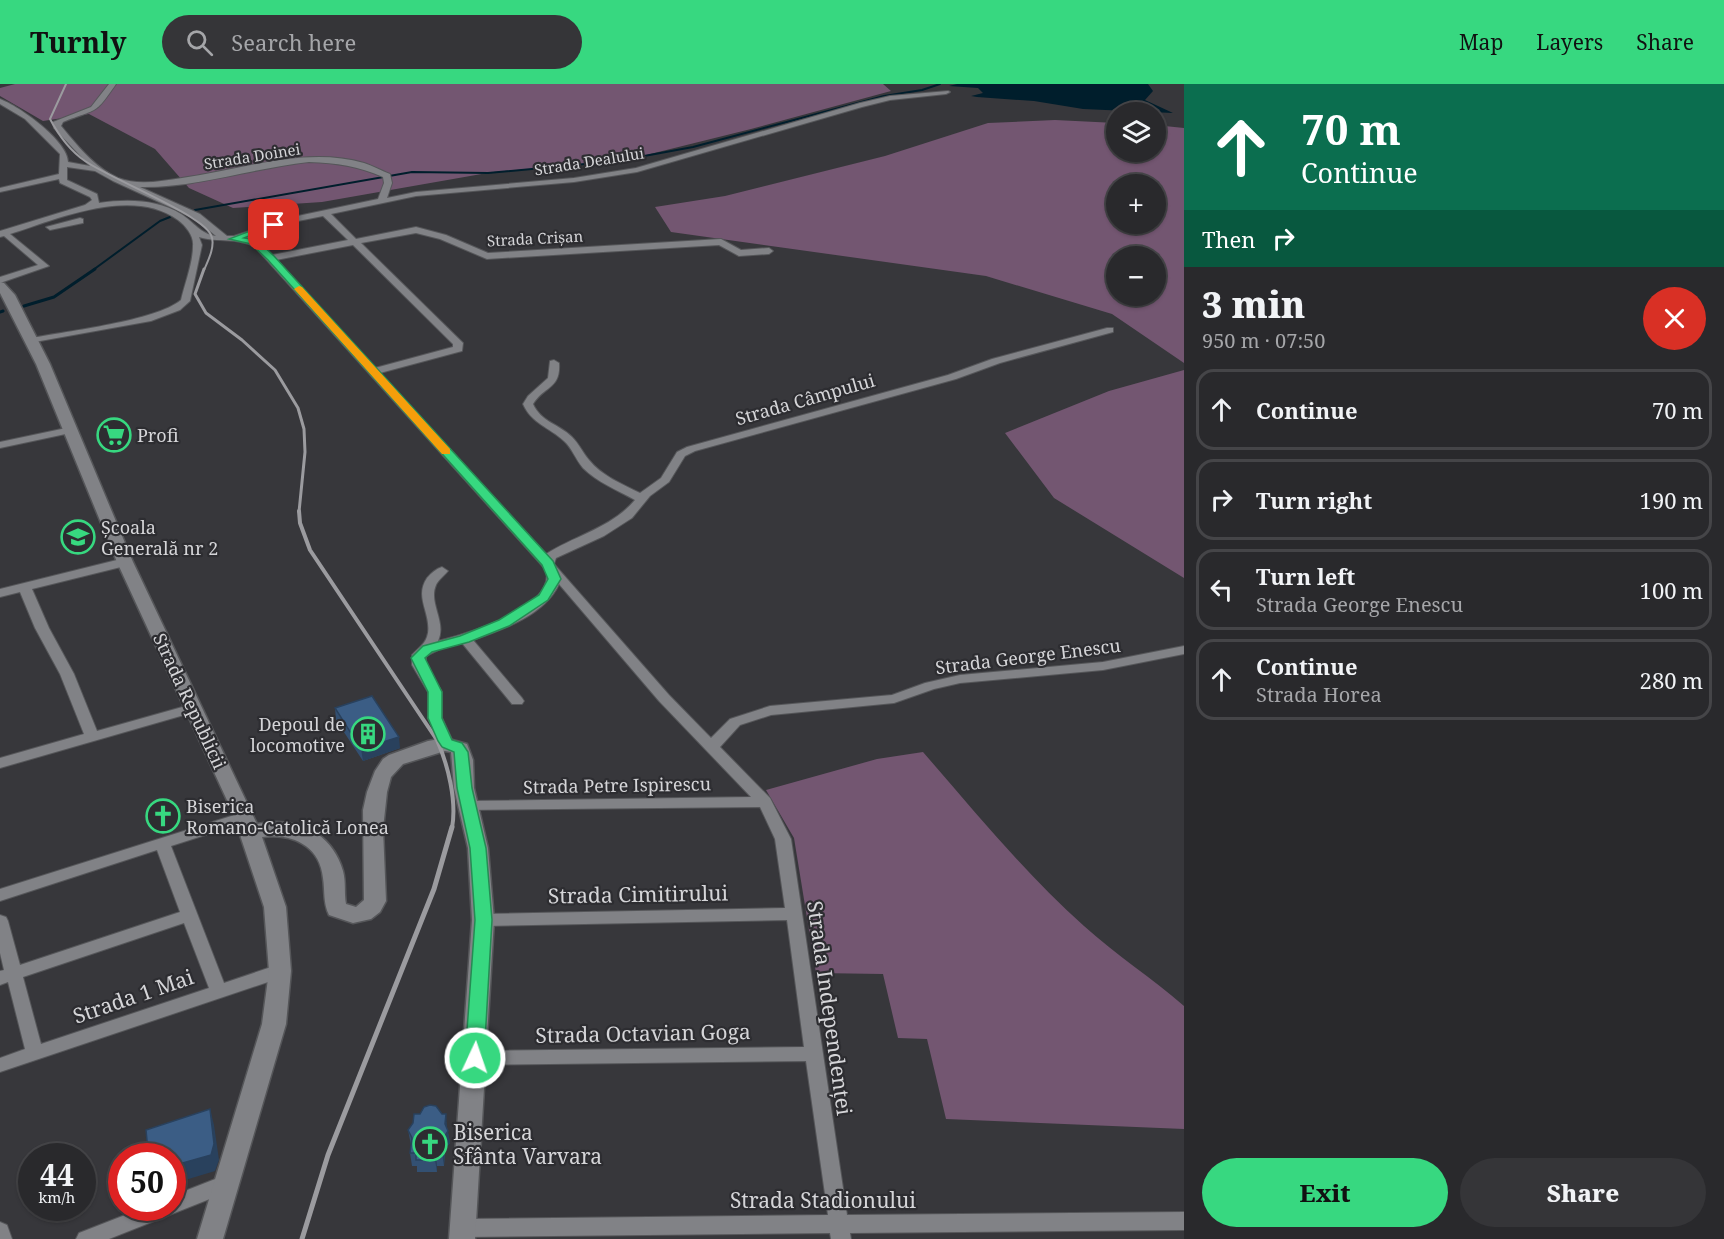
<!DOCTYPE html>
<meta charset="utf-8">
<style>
body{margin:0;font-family:"Noto Serif",serif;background:#353538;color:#f1f3f6;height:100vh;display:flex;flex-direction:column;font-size:22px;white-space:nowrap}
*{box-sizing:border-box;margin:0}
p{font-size:20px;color:#a5a6a9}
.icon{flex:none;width:33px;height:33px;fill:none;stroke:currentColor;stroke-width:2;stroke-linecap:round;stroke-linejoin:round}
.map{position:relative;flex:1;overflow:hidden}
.drawer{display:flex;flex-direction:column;background:#29292c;width:540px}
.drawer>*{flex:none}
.banner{background:#0b6e4f;color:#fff;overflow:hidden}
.buttons{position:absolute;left:1106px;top:18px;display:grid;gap:12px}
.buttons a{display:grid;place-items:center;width:60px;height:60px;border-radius:50%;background:#29292c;box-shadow:0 2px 4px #0004,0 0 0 2px #454548;font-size:30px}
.speed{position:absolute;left:18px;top:1059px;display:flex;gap:12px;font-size:30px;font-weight:700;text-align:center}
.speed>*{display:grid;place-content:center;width:78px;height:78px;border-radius:50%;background:#29292c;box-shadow:0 2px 4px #0004,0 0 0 2px #454548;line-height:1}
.speed small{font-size:15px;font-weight:400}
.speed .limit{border:9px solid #d22;background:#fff;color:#111}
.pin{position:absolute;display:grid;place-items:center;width:51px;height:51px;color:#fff;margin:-26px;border-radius:12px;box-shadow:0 3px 9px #0006}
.me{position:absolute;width:66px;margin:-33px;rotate:3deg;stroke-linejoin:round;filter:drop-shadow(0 0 4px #0008)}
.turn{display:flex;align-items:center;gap:21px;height:126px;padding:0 18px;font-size:27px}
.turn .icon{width:78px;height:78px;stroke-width:2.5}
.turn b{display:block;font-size:42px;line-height:51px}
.then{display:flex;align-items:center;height:57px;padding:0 18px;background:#0003;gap:12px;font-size:22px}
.round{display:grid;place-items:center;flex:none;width:63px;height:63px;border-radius:32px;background:#353538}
.headline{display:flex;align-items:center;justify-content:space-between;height:102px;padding:0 18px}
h1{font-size:36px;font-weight:800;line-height:45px}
.action{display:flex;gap:12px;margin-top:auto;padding:12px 18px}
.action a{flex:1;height:69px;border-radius:36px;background:#37d880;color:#111;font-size:24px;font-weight:800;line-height:69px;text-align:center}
.action a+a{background:#353538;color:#f1f3f6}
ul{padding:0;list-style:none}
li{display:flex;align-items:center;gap:18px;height:81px;margin:0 12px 9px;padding:0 6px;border:3px solid #454548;border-radius:18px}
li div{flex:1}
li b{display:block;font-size:22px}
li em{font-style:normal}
header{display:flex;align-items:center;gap:36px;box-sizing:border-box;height:84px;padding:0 30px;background:#37d880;color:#111}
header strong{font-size:28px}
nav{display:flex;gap:33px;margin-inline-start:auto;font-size:21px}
.search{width:420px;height:54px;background:#353538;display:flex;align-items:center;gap:15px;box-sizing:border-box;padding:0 21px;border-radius:33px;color:#a5a6a9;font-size:22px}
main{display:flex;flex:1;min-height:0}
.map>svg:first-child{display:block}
</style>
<header>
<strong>Turnly</strong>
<div class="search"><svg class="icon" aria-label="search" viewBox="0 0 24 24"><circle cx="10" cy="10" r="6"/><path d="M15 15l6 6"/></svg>Search here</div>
<nav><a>Map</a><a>Layers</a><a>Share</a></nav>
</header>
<main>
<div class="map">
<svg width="1184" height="1155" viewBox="0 0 1184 1155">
<rect width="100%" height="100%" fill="#37373b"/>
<path fill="#735671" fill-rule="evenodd" d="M 15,0 L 883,0 L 891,7 L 751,45 L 622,77 L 493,88 L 322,118 L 233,124 L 189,104 L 155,65 L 89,30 L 43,37 L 0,12 L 0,4 Z
M 1055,36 L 1116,39 L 1116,68 L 1155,68 L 1155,41 L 1184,44 L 1184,279 L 1112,230 L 986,192 L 671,148 L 655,123 L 725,112 L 885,72 L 988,39 ZM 1116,100 L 1155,100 L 1155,140 L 1116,140 ZM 1116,172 L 1155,172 L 1155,212 L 1116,212 Z
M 1184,286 L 1184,494 L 1054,414 L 1005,349 L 1109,307 Z
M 923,668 C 975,728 1025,789 1084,842 C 1116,871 1152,894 1184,922 L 1184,1045 L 946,1035 L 927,955 L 898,954 L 883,890 L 816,889 L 794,754 L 766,706 L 877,675 Z"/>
<path fill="#001e2c" d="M 957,0 L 1148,0 L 1153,7 L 1145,16 L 1173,29 L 1083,25 L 1034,17 L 977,13 L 971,12 L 983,9 L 978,4 L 949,2 Z"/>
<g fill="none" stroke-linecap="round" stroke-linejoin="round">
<path stroke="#001e2c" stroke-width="2" d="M 195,126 L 412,88 L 488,89 L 617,77 L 693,63 L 884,12 L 922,6 L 940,0
M 93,186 L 160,137 L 170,133"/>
<path stroke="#001e2c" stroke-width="3" d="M 24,222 L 54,213 L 95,185
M 0,228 L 3,227"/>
<defs>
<path id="street" d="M 109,0 L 116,0 C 94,32 98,24 63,38 L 61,42 C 77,61 94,83 118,94 C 139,102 161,97 182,94 C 241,86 305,62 364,79 C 373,82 382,87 390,90 L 392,99 L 387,114 L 416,108 L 574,94 L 636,84 L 860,19 L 890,12 L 948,7 L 950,8 L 946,10 L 890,16 L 862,23 L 637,88 L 574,98 L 416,112 L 331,130 L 356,155 L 416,143 L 446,151 L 488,169 L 721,155 L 741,166 L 769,164 L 773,167 L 769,170 L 739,172 L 719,161 L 487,175 L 440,155 L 416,149 L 361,159 L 463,259 L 462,267 L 380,289 L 546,470 C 576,451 611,444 635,416 C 617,406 597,398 583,384 C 576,376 572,364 564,357 C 549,343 532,340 523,320 L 528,312 L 548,294 L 550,277 L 554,276 L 559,279 C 561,305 544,302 533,320 C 541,338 559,340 572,353 C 579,360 583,369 589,376 C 602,392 622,400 640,409 L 661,394 L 677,368 L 687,363 L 948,291 L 992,275 L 1107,244 L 1113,244 L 1113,248 L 1000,279 L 956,295 L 695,367 L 685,372 L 669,398 L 650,412 L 632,434 L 604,452 L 556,474 L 554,480 L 669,611 L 711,654 L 730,635 L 770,622 L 892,611 L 925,599 L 960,591 L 1103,578 L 1184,562 L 1184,570 L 1103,586 L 960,599 L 934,605 L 894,619 L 771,631 L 740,641 L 720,663 L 770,714 L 791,755 L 847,1131 L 1184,1128 L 1184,1146 L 850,1149 L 851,1155 L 831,1155 L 830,1149 L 463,1153 L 456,1150 L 453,1144 L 456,1138 L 463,1135 L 828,1131 L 806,977 L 475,981 L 469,979 L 466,974 L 469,969 L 475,967 L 804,963 L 787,836 L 483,842 L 477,840 L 475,836 L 477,832 L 483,830 L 785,824 L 775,755 L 760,723 L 464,726 L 461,722 L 464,718 L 469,717 L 751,713 L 659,617 L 559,500 C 545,531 502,546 473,556 L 522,614 L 524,617 L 522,620 L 512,620 L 462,559 L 440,565 L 426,572 L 426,581 L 442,608 L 442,634 L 454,660 L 452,663 L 442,663 L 428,634 L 428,608 L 412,581 L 412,571 C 419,563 426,560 428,549 C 431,529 414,513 427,494 C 431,489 436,485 442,483 L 448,487 C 444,492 438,496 436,501 C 428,519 447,538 438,557 C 466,550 556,524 546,486 L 255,163 C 238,153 218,159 199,153 L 202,161 L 190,217 L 180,226 L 151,237 L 29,259 L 27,257 L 32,254 C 67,247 156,237 181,216 C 185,199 193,179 193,162 C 194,152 186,142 178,136 C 132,102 57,135 10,150 L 49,182 L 0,199 L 0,193 L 38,181 L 4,152 L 0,153 L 0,147 L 85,121 L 92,116 L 90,113 L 60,99 L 59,95 L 0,108 L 0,104 L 59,90 L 60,70 L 25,35 L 0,20 L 0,15 C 19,22 68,57 68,78 L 90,82 L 54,44 L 53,38 L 91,23 ZM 309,78 C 337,79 358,82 383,93 L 384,99 L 378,115 L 293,133 L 234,152 L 227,152 L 200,130 L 140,103 C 196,104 253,84 309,78 ZM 67,83 L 95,87 L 113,97 L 194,134 L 216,152 C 200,150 194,138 181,130 C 157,115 126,115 99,119 L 97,110 L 67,96 ZM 323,132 L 348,156 L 272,171 L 261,159 L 247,154 L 298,137 ZM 353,161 L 453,260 L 453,263 L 375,284 L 276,176 Z
M 80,134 L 83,135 L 83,139 L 50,146 L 46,143 Z
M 71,343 L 76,346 L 75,348 L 0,364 L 0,358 Z
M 125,474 L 131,478 L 129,481 L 32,505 L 49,544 L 74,590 L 97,647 L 193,620 L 200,624 L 198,627 L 0,684 L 0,674 L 84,650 L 60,590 L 35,544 L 20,508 L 0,513 L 0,505 Z
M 244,728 L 249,729 L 252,733 L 249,737 L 171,762 L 224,899 L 280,880 L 286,882 L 289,887 L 286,892 L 0,988 L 0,974 L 25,965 L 8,898 L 0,901 L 0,887 L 4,886 L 0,869 L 0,831 L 6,833 L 8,837 L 20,881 L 180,828 L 157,766 L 0,817 L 0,805 ZM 184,839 L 209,904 L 41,960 L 23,893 Z
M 228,1090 L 235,1093 L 238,1099 L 235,1105 L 109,1155 L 76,1155 L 79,1149 L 143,1124 L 172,1124 L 172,1112 Z
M 0,1138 L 7,1141 L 12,1155 L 0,1155 Z"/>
<path id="secondary" d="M 0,198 L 4,199 L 15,211 L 50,280 L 133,478 L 257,740 C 296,732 332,748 343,787 C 346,798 344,809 346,820 L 356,823 L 364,816 L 363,726 L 367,708 L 375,687 L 383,675 L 389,671 L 428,657 L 445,654 L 467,660 L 473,676 L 474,704 L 488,764 L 494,836 L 475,1155 L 449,1155 L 472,836 L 468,764 L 454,704 L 451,668 L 445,667 L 403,680 L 391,693 L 387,708 L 383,745 L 386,817 L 380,828 L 371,835 L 353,839 L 329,831 C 323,819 325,807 323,794 C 320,761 291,749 262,753 L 286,823 L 291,887 L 286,940 L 223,1155 L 197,1155 L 262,940 L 269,887 L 264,823 L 232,727 L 117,478 L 36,280 L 0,209 Z"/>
</defs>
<use href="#street" stroke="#555659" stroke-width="2"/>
<use href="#secondary" stroke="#555659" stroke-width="3"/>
<use href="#street" fill="#818286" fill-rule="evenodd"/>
<use href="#secondary" fill="#818286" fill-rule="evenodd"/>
<path stroke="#9b9b9f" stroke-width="2" d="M 66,0 L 50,35 C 59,52 69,66 85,77 C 111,95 201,130 211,151 C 216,161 208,177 204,186"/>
<path stroke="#9b9b9f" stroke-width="3" d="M 204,185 L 195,210 L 206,229 L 242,256 L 275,286 L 298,324 L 304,345 L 305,368 L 299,428"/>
<path stroke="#9b9b9f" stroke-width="4" d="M 299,427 L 300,439 L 310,466 L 437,656 C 448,681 457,717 452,744"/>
<path stroke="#9b9b9f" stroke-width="5" d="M 302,1155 L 328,1071 L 434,805 L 452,743"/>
</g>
<path fill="#335072" d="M 335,624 L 400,664 L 363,677 L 336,636 Z
M 447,1044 L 450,1059 L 445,1065 L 444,1082 L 437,1082 L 437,1088 L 417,1088 L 417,1082 L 412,1082 L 410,1069 L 411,1061 L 408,1046 Z"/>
<path fill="#29415d" d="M 399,653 L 400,664 L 363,677 L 361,665 Z
M 210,1025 L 214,1041 L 219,1076 L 215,1087 L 172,1100 L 172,1082 Z
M 446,1030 L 447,1042 L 446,1050 L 448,1047 L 450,1059 L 445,1065 L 444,1082 L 442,1069 Z
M 436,1069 L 437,1082 L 437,1088 L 435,1076 Z"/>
<path fill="#3b5d85" stroke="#29415d" stroke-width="1.5" d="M 372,612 L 399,653 L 361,665 L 335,624 Z
M 430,1021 L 436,1022 L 442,1030 L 446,1030 L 445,1040 L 448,1047 L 444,1053 L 442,1069 L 436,1069 L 435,1076 L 416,1076 L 416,1069 L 410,1069 L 412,1054 L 408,1046 L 413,1039 L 414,1030 L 420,1030 L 424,1023 Z
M 210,1025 L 214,1060 L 211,1071 L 172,1082 L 172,1072 L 150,1072 L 148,1067 L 146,1046 Z"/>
<path fill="#37d880" stroke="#248c53" stroke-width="1.5" d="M 271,139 L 278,141 L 244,154 L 257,156 L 274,172 L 553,477 L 561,495 L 548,516 L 509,542 L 469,558 L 432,568 L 425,574 L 442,608 L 442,634 L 452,656 L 462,659 L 468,668 L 472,704 L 486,764 L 492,836 L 484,974 L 481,979 L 475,981 L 468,979 L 465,974 L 475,836 L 470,764 L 457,704 L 454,668 L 442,663 L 438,657 L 428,634 L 428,608 L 411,574 L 423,562 L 460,552 L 499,536 L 539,511 L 548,495 L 542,481 L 268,176 L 251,160 L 229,155 Z"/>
<path fill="#f59e0b" d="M 299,202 L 302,203 L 450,365 L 450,370 L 442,370 L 295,206 L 294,205 Z"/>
<defs>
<symbol id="supermarket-ring" viewBox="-11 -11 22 22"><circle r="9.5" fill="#2d2d31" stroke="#37d880" stroke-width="1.5"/><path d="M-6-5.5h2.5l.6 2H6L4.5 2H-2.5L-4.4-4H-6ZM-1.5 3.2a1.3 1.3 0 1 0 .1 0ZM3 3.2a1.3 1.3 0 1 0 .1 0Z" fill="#37d880"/></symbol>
<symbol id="school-ring" viewBox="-11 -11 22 22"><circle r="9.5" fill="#2d2d31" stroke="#37d880" stroke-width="1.5"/><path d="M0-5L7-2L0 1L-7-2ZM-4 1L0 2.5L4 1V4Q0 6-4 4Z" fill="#37d880"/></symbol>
<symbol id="building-ring" viewBox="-11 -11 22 22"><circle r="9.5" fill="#2d2d31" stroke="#37d880" stroke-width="1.5"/><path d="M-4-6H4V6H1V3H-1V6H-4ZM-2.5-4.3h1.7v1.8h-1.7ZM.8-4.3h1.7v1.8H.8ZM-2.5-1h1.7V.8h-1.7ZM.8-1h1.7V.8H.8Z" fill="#37d880"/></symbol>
<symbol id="church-ring" viewBox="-11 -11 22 22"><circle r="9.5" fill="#2d2d31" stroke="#37d880" stroke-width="1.5"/><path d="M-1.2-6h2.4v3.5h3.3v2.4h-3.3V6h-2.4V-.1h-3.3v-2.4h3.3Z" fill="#37d880"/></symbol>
</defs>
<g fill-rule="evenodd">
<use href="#supermarket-ring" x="95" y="332" width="38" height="38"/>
<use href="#school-ring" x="59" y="434" width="38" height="38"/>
<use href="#building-ring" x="349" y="631" width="38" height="38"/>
<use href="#church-ring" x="144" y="713" width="38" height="38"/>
<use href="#church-ring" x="411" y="1041" width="38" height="38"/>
</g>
<g text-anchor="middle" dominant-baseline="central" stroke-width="4.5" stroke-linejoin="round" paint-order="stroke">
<g font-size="15" fill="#d5d5d8" stroke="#2d2d31">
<text transform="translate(252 72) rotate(-9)">Strada Doinei</text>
<text transform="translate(589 77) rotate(-9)">Strada Dealului</text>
<text transform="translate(535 154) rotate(-3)">Strada Crișan</text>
</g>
<g font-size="18" fill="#d5d5d8" stroke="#2d2d31">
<text transform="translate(805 315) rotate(-16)">Strada Câmpului</text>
<text transform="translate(1028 572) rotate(-7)">Strada George Enescu</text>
<text transform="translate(190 617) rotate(65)">Strada Republicii</text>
<text transform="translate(617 701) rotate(-1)">Strada Petre Ispirescu</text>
</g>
<g font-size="18" fill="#d5d5d8" stroke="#2d2d31" text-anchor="start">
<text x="137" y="351">Profi</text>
<text x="101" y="443">Școala<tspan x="101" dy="21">Generală nr 2</tspan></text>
<text x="345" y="640" text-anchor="end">Depoul de<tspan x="345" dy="21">locomotive</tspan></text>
<text x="186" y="722">Biserica<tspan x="186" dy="21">Romano-Catolică Lonea</tspan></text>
</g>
<g font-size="21" fill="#d5d5d8" stroke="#2d2d31">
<text transform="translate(638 810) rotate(-1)">Strada Cimitirului</text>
<text transform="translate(133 912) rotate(-19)">Strada 1 Mai</text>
<text transform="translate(830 924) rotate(82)">Strada Independenței</text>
<text transform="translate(643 949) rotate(-1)">Strada Octavian Goga</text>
<text x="823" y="1116">Strada Stadionului</text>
</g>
<g font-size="21" fill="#d5d5d8" stroke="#2d2d31" text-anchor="start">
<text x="453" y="1048">Biserica<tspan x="453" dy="24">Sfânta Varvara</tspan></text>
</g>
</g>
</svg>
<div class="buttons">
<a><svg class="icon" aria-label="layers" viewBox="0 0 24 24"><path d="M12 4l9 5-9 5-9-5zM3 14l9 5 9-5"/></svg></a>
<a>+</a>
<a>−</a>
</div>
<div class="speed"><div>44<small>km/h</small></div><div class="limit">50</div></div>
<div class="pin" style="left:274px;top:141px;background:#d93025"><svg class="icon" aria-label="arrive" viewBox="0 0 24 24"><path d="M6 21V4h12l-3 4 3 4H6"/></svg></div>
<svg class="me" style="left:475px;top:974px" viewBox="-20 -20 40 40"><circle r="17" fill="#37d880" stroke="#fff" stroke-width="3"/><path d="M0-11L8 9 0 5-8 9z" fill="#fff"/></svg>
</div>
<section class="drawer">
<div class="banner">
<div class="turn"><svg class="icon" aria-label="ahead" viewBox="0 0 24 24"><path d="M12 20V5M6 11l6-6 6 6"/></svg><div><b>70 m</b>Continue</div></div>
<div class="then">Then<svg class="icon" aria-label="right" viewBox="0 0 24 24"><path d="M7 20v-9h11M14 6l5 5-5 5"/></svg></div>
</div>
<div class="headline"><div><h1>3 min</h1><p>950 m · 07:50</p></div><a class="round" style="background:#d93025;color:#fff"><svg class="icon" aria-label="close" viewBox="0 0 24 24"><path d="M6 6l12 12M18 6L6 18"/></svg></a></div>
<ul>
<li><svg class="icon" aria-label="ahead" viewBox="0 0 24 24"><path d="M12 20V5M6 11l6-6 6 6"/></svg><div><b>Continue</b></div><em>70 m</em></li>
<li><svg class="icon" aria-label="right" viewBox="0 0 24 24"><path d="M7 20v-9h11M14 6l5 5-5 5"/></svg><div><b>Turn right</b></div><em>190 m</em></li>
<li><svg class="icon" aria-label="left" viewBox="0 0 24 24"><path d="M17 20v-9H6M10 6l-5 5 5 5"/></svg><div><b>Turn left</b><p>Strada George Enescu</p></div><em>100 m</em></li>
<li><svg class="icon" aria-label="ahead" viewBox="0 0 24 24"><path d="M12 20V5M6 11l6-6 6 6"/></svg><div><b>Continue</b><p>Strada Horea</p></div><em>280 m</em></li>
</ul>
<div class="action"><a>Exit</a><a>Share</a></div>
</section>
</main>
